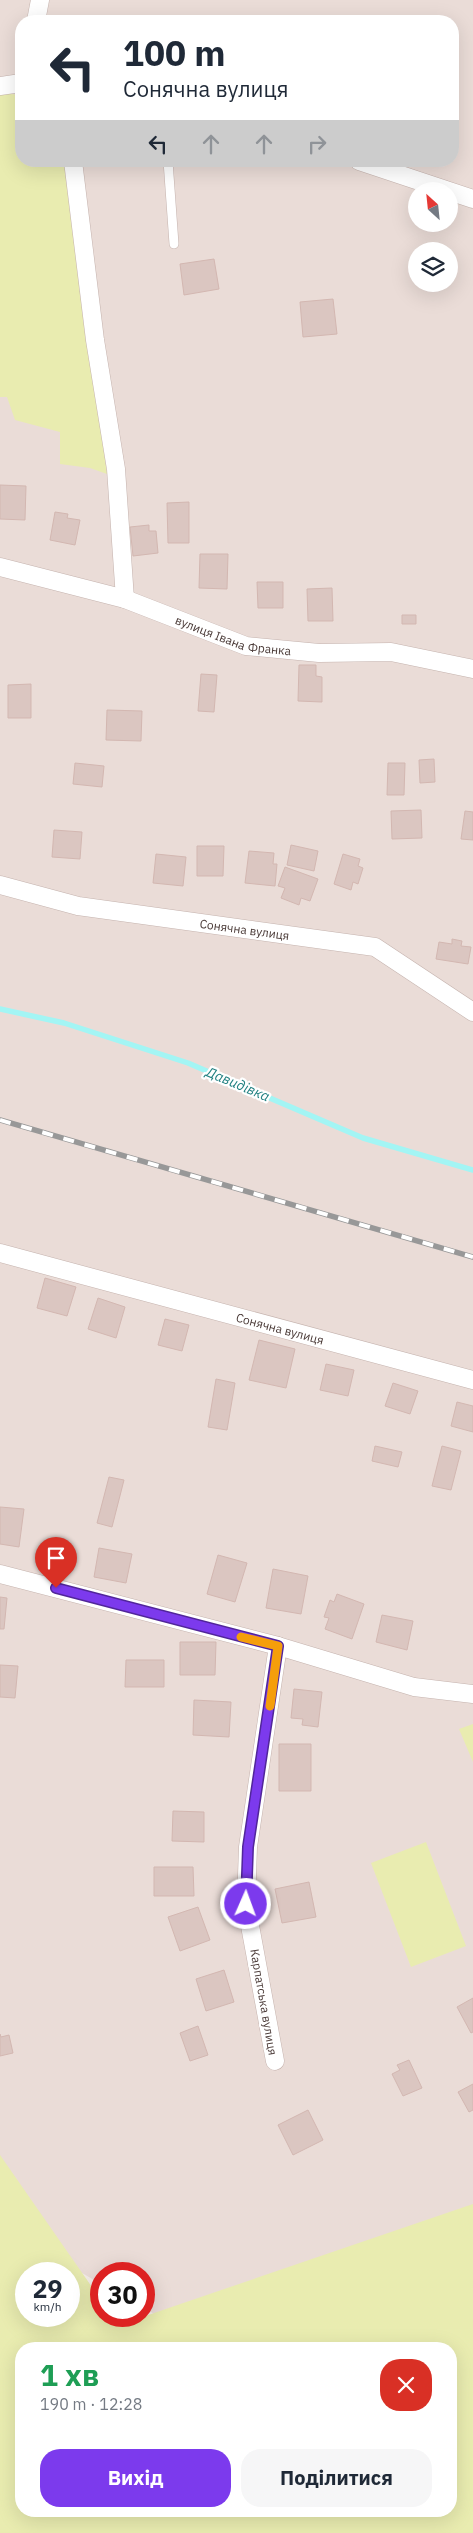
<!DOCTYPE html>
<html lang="uk">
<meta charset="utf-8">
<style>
body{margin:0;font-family:"IBM Plex Sans",sans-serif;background:#f6f6f7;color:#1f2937;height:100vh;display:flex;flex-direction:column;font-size:19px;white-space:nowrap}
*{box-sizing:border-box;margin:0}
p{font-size:16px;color:#747a83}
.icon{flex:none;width:28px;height:28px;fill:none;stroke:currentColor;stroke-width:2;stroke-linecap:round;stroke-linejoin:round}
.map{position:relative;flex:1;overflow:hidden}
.side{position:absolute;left:15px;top:2342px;width:442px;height:175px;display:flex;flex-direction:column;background:#fff;border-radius:20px;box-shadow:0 5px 20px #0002}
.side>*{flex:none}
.banner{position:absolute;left:15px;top:15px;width:444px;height:152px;border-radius:20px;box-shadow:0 5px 20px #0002;background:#fff;color:#1f2937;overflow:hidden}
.needle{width:32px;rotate:333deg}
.controls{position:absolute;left:408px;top:182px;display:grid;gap:10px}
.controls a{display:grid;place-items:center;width:50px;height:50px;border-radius:50%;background:#fff;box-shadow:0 5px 20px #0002;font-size:25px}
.speed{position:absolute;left:15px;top:2262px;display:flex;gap:10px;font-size:25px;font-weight:700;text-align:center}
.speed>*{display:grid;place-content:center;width:65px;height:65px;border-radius:50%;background:#fff;box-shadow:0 5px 20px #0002;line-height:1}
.speed small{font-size:12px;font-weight:400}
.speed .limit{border:8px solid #d22;background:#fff;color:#111}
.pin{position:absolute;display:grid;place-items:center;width:42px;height:42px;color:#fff;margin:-51px -21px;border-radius:50% 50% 50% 0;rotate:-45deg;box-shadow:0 0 5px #0007}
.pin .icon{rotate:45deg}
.me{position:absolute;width:55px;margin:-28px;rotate:2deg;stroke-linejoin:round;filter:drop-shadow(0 0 4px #0008)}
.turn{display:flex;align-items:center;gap:18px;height:105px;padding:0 25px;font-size:22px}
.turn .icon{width:65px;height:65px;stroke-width:2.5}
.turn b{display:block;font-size:35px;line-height:42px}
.lanes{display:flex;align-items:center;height:48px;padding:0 25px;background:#0003;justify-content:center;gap:25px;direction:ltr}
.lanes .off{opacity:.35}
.round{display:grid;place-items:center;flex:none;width:52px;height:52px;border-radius:20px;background:#f6f6f7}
.summary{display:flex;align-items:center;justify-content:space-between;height:85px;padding:0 25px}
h1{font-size:30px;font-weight:800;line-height:38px;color:#1e9e55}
.primary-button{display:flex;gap:10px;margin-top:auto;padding:10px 25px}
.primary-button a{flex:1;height:58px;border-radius:20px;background:#7c3aed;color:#fff;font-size:20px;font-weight:800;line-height:58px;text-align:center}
.primary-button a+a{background:#f6f6f7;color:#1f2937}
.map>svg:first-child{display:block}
</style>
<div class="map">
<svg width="473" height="2533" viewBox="0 0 473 2533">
<rect width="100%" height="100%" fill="#f5ede9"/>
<path fill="#eadcd7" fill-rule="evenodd" d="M 0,0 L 473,0 L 473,2243 L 192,2336 L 144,2308 L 144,2274 L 101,2274 L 101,2284 L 9,2231 L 0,2207 ZM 21,21 L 452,21 L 452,161 L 21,161 ZM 416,191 L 449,191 L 449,224 L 416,224 ZM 416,251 L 449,251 L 449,284 L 416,284 Z"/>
<path fill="#e9ecb0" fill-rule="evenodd" d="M 0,93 L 21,95 L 21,161 L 64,161 L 107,474 L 90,468 L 60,464 L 60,432 L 15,420 L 7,397 L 0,397 Z
M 473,1724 L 473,1762 L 459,1729 Z
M 426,1842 L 466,1946 L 411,1967 L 371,1863 Z
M 0,2155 L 101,2300 L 101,2316 L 113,2316 L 119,2325 L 473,2204 L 473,2533 L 0,2533 ZM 26,2274 L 69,2274 L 69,2316 L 26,2316 ZM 21,2349 L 451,2349 L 451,2511 L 21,2511 Z"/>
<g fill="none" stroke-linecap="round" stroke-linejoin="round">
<path stroke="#a3f5f4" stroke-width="5.5" d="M 0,1009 L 64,1023 L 188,1063 L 363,1138 L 473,1170"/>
</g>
<path fill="#dbc6c1" stroke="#d3b7b1" d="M 74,16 L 92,21 L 73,21 Z
M 214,259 L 219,289 L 184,295 L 180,264 Z
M 333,299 L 337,334 L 303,337 L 300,302 Z
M 0,485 L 26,486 L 25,520 L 0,519 Z
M 189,502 L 189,543 L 168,543 L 167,503 Z
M 55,512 L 68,514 L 67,518 L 80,520 L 75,545 L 50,540 Z
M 149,525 L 149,531 L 156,531 L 158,553 L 133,556 L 130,527 Z
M 200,554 L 228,554 L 227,589 L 199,588 Z
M 257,582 L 283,582 L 283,608 L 258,608 Z
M 332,588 L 333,621 L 308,621 L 307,589 Z
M 402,615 L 416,615 L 416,624 L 402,624 Z
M 299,665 L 316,665 L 316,676 L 322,677 L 322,702 L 298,701 Z
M 201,674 L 217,675 L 214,712 L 198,711 Z
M 31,684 L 31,718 L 8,718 L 8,685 Z
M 107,710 L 142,711 L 141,741 L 106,740 Z
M 434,759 L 435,782 L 420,783 L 419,760 Z
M 75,763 L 104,766 L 102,787 L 73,784 Z
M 388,763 L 405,763 L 404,795 L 387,795 Z
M 421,810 L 422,838 L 392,839 L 391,811 Z
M 465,811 L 473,812 L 473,840 L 461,839 Z
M 54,830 L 82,832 L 80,859 L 52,857 Z
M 291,845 L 318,851 L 314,871 L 287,865 Z
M 197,846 L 224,846 L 223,876 L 197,876 Z
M 249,851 L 274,853 L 273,864 L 277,864 L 275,886 L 245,883 Z
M 156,854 L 186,857 L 183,886 L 153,883 Z
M 343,854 L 360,859 L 358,866 L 363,868 L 358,884 L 353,882 L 351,890 L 334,884 Z
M 285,867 L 318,879 L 310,901 L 301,898 L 299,905 L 281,898 L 285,888 L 278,886 Z
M 452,939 L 462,941 L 461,946 L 471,947 L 468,964 L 436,959 L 439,942 L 452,944 Z
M 45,1278 L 76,1287 L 67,1316 L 37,1308 Z
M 98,1298 L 125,1307 L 116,1338 L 88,1329 Z
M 165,1319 L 189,1325 L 182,1351 L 158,1345 Z
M 259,1340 L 295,1349 L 286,1388 L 249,1380 Z
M 326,1364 L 354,1370 L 348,1396 L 320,1390 Z
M 216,1379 L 235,1383 L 227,1430 L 208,1427 Z
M 393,1383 L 418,1391 L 410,1414 L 385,1406 Z
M 457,1402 L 473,1406 L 473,1432 L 451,1426 Z
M 375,1446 L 402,1452 L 398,1467 L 372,1461 Z
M 442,1446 L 461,1451 L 451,1490 L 432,1486 Z
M 109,1477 L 124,1480 L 112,1527 L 97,1523 Z
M 0,1507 L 24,1509 L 19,1547 L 0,1544 Z
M 99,1548 L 132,1554 L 126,1583 L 94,1577 Z
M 218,1555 L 247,1563 L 235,1602 L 207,1594 Z
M 273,1569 L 308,1576 L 301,1614 L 266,1608 Z
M 337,1594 L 364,1604 L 352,1639 L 325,1629 L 329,1618 L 324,1617 L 330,1600 L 334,1602 Z
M 0,1597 L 7,1598 L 4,1629 L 0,1629 Z
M 382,1615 L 413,1621 L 407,1650 L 376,1642 Z
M 180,1642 L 216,1642 L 215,1675 L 180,1675 Z
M 126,1660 L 164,1660 L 164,1687 L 125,1687 Z
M 0,1665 L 18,1666 L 15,1698 L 0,1697 Z
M 294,1689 L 322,1692 L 318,1727 L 302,1725 L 303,1719 L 291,1718 Z
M 194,1700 L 231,1702 L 229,1737 L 193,1735 Z
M 279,1744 L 311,1744 L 311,1791 L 279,1791 Z
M 173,1811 L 204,1812 L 204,1842 L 172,1841 Z
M 154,1867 L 193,1867 L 194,1896 L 154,1896 Z
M 309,1882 L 316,1917 L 282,1923 L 275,1889 Z
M 198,1907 L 210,1940 L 180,1951 L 168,1917 Z
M 224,1970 L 234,2002 L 206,2011 L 196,1979 Z
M 473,1998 L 473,2032 L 471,2033 L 457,2007 Z
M 198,2026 L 208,2055 L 190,2061 L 180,2033 Z
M 0,2034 L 1,2037 L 9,2035 L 13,2053 L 0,2056 Z
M 409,2060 L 422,2088 L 403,2096 L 392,2074 L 400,2070 L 397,2065 Z
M 473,2084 L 473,2110 L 469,2112 L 458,2092 Z
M 308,2110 L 323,2140 L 293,2155 L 278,2125 Z"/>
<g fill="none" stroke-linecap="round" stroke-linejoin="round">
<defs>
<path id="service" d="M 168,161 L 174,244"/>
<g id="minor">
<path d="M 36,21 L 40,0"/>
<path d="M 0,86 L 21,83"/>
<path d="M 73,161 L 95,340 L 116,469 L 125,599"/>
<path d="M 359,161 L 473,199"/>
<path id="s1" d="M 0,567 L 125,599 L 246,646 L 319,653 L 391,652 L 473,669"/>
<path id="s2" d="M 0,885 L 78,906 L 375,947 L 473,1012"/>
<path id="s3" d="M 0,1253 L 473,1380"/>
<path d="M 0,1574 L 278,1646 L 414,1687 L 473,1694"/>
<path d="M 275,2061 L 246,1904 L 248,1847 L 278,1646"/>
</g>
</defs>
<use href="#service" stroke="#c5b3ae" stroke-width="10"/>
<use href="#minor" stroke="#c5b3ae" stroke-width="19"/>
<use href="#service" stroke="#fff" stroke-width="9"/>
<use href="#minor" stroke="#fff" stroke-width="18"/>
<defs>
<path id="rail" d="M 0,1120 L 473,1257"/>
</defs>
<use href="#rail" stroke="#989898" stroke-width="5.5"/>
<use href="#rail" stroke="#fff" stroke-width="4" stroke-dasharray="11" stroke-linecap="butt"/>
</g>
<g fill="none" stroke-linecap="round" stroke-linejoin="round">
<defs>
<path id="route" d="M 56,1588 L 278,1646 L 248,1847 L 246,1904"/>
</defs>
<use href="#route" stroke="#51269a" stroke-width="12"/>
<use href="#route" stroke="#7c3aed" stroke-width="9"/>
<path stroke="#f59e0b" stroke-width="9" d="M 241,1637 L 278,1646 L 270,1706"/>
</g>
<g text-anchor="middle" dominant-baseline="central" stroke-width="4.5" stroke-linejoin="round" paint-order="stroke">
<g font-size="12" fill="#4a3a37" stroke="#fff">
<text stroke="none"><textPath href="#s1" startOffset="244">вулиця Івана Франка</textPath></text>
<text stroke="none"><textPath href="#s2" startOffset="249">Сонячна вулиця</textPath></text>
<text stroke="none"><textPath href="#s3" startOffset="290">Сонячна вулиця</textPath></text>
<text transform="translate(264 2002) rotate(80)">Карпатська вулиця</text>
</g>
<g font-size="14" font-style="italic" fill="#218081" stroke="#fff">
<text transform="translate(238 1084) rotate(23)">Давидівка</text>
</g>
</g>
</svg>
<div class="controls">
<a><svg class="needle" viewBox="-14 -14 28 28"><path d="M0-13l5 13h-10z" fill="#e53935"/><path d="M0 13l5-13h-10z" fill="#747a83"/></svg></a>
<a><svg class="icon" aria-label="layers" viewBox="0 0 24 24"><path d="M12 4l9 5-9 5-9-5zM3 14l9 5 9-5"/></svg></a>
</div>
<div class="speed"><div>29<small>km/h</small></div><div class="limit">30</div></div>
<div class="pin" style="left:56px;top:1588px;background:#d93025"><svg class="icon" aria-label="arrive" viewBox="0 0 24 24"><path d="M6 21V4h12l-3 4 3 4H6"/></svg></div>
<svg class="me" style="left:246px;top:1904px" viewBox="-20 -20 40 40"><circle r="17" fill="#7c3aed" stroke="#fff" stroke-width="3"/><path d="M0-11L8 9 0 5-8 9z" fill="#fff"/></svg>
<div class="banner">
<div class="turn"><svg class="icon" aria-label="left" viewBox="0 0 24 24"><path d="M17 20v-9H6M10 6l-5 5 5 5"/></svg><div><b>100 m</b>Сонячна вулиця</div></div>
<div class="lanes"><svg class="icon" aria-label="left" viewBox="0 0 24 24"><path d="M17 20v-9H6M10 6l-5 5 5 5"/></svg><svg class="icon off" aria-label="ahead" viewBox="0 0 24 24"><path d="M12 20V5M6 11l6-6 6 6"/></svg><svg class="icon off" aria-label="ahead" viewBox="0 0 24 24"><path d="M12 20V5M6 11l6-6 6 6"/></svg><svg class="icon off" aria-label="right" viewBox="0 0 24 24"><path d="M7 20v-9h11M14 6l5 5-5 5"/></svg></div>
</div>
<section class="side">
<div class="summary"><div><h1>1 хв</h1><p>190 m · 12:28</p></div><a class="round" style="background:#d93025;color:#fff"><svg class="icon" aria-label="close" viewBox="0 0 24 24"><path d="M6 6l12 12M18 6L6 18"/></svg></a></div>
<div class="primary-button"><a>Вихід</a><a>Поділитися</a></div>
</section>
</div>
